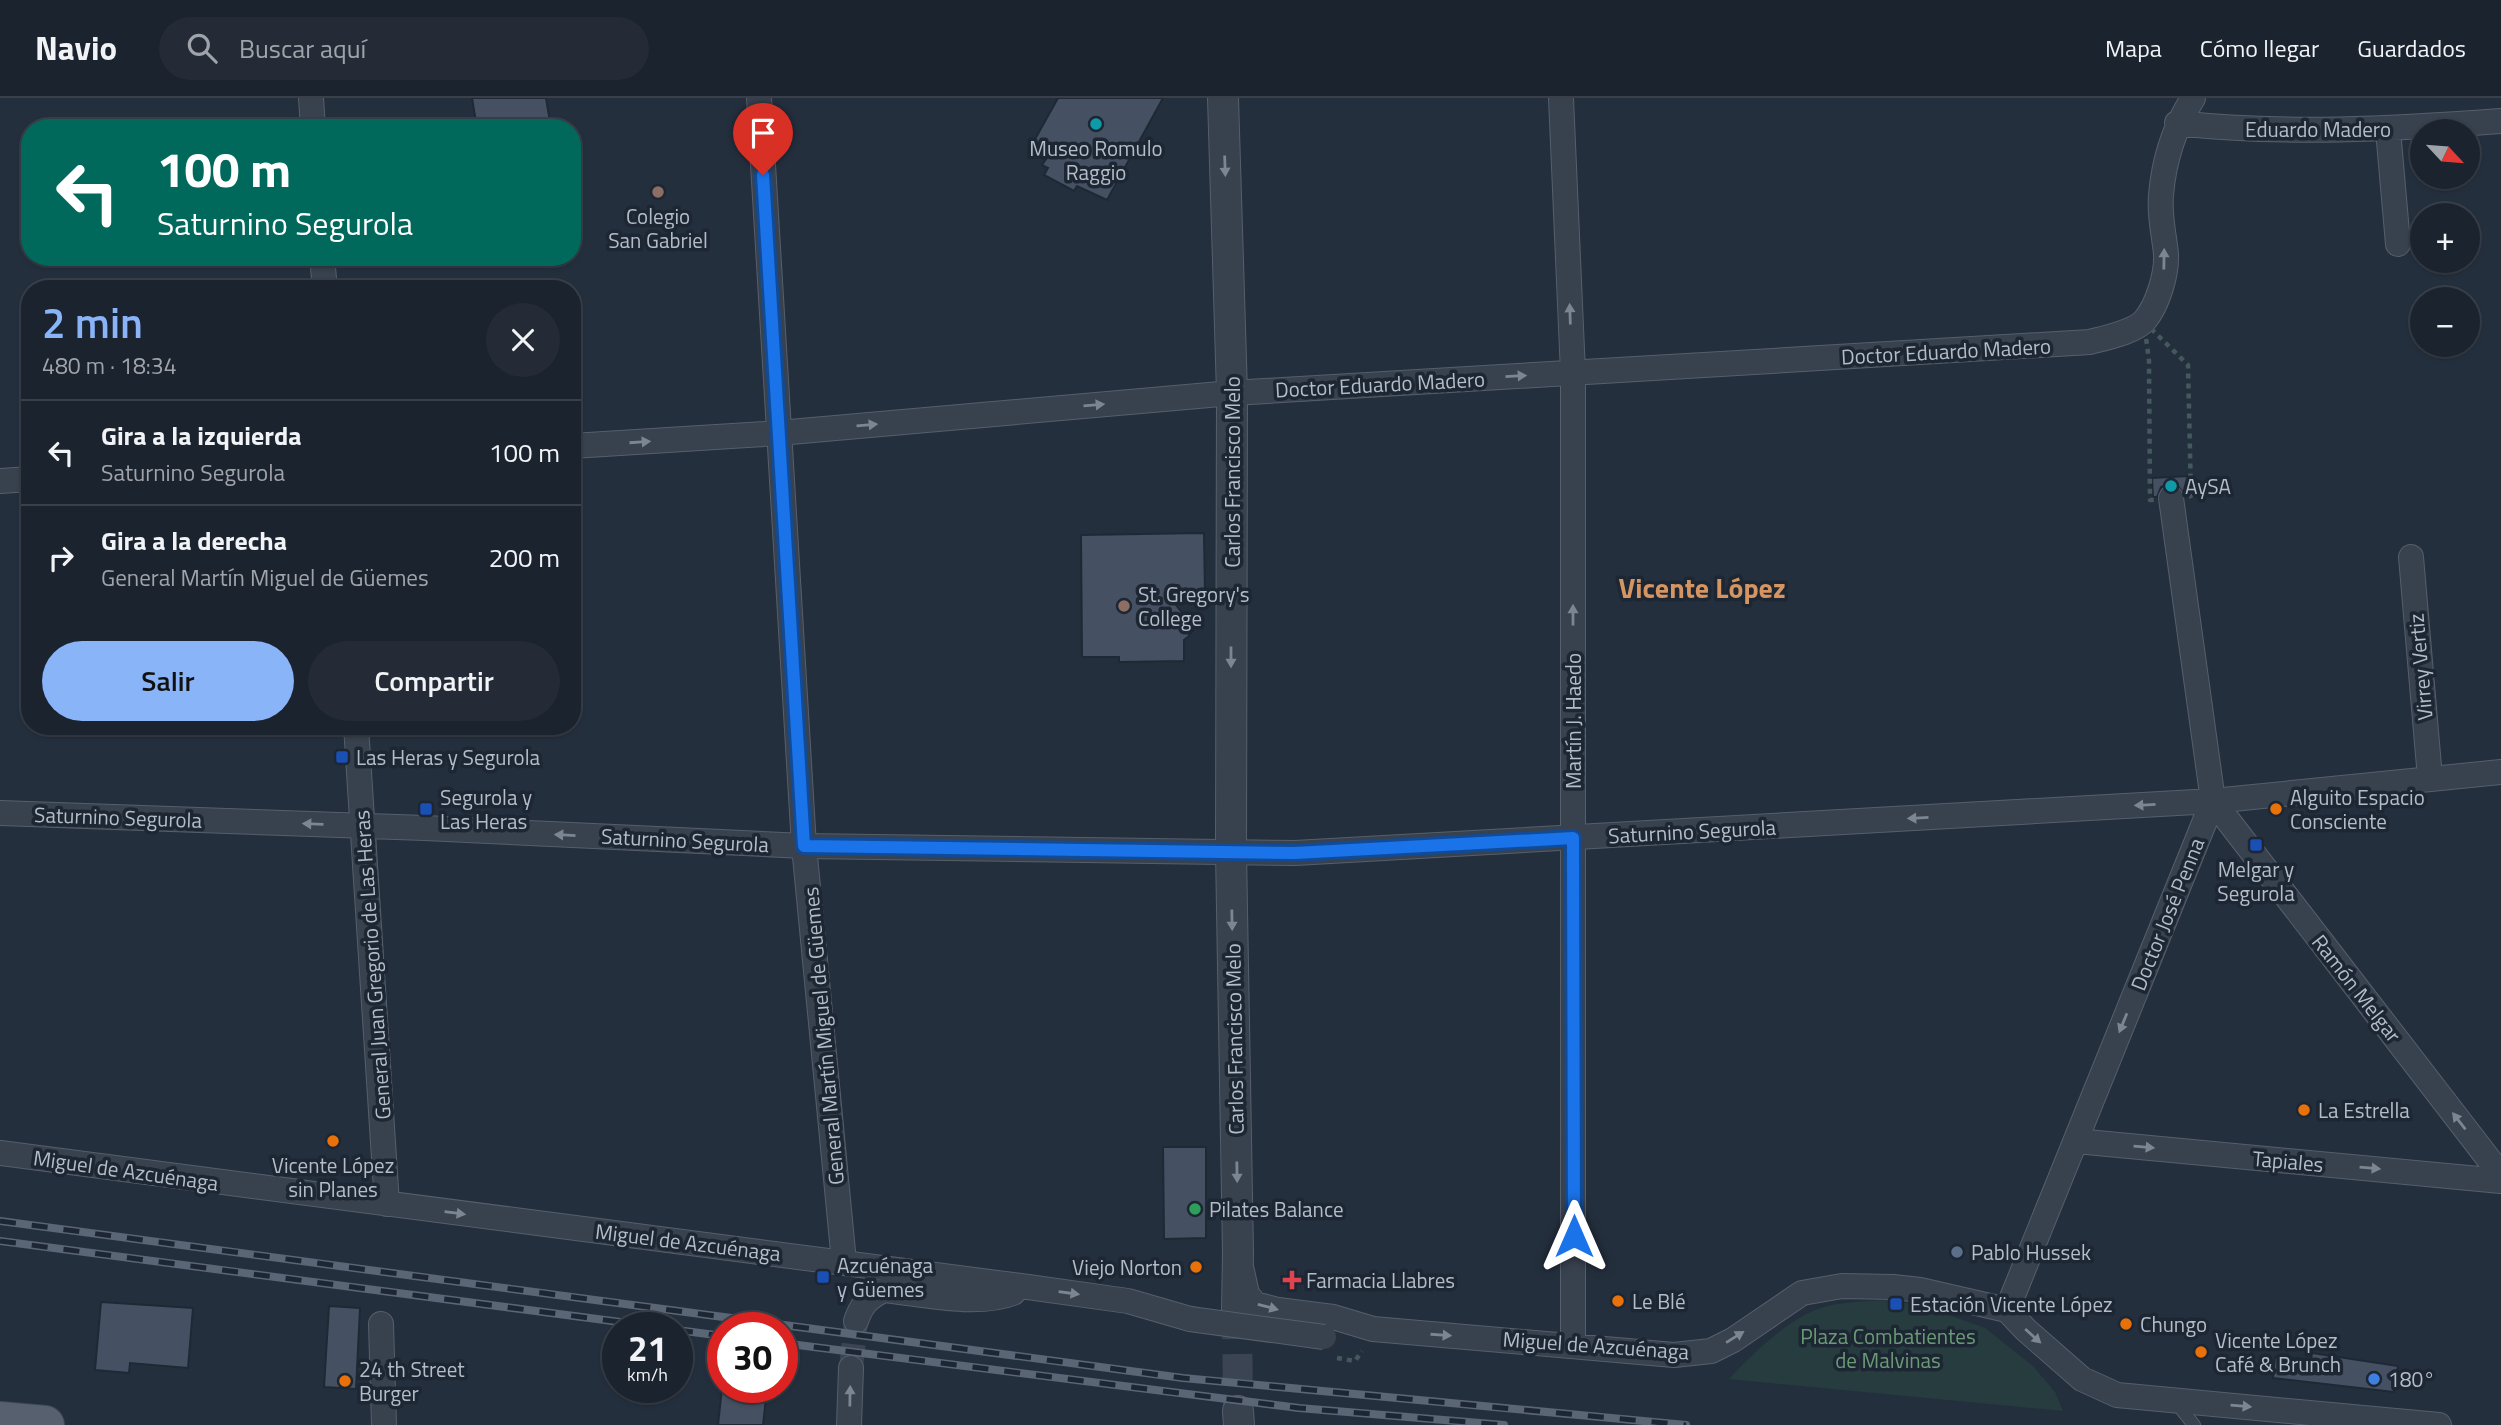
<!DOCTYPE html>
<html lang="es">
<meta charset="utf-8">
<style>
body{margin:0;font-family:"Titillium Web",sans-serif;background:#242b36;color:#f1f3f6;height:100vh;display:flex;flex-direction:column;font-size:26px;white-space:nowrap}
*{box-sizing:border-box;margin:0}
p{font-size:23px;color:#a0a4aa}
.icon{flex:none;width:38px;height:38px;fill:none;stroke:currentColor;stroke-width:2;stroke-linecap:round;stroke-linejoin:round}
.map{position:relative;flex:1;overflow:hidden}
.panel{position:absolute;left:21px;top:182px;width:560px;height:455px;display:flex;flex-direction:column;background:#1b232e;border-radius:28px;box-shadow:0 2px 5px #0004,0 0 0 2px #39404a}
.panel>*{flex:none}
.banner{position:absolute;left:21px;top:21px;width:560px;height:147px;border-radius:28px;box-shadow:0 2px 5px #0004,0 0 0 2px #39404a;background:#00695c;color:#fff;overflow:hidden}
.needle{width:46px;rotate:116deg}
.buttons{position:absolute;left:2410px;top:21px;display:grid;gap:14px}
.buttons a{display:grid;place-items:center;width:70px;height:70px;border-radius:50%;background:#1b232e;box-shadow:0 2px 5px #0004,0 0 0 2px #39404a;font-size:35px}
.speed{position:absolute;left:602px;top:1214px;display:flex;gap:14px;font-size:35px;font-weight:700;text-align:center}
.speed>*{display:grid;place-content:center;width:91px;height:91px;border-radius:50%;background:#1b232e;box-shadow:0 2px 5px #0004,0 0 0 2px #39404a;line-height:1}
.speed small{font-size:18px;font-weight:400}
.speed .limit{border:10px solid #d22;background:#fff;color:#111}
.pin{position:absolute;display:grid;place-items:center;width:60px;height:60px;color:#fff;margin:-72px -30px;border-radius:50% 50% 50% 0;rotate:-45deg;box-shadow:0 0 7px #0007}
.pin .icon{rotate:45deg}
.me{position:absolute;width:77px;margin:-38px;rotate:0deg;stroke-linejoin:round;filter:drop-shadow(0 0 5px #0008)}
.turn{display:flex;align-items:center;gap:24px;height:147px;padding:0 21px;font-size:32px}
.turn .icon{width:91px;height:91px;stroke-width:2.5}
.turn b{display:block;font-size:49px;line-height:60px}
.round{display:grid;place-items:center;flex:none;width:74px;height:74px;border-radius:37px;background:#242b36}
.head{display:flex;align-items:center;justify-content:space-between;height:119px;padding:0 21px}
h1{font-size:42px;font-weight:600;line-height:52px;color:#8ab4f8}
.primary-button{display:flex;gap:14px;margin-top:auto;padding:14px 21px}
.primary-button a{flex:1;height:80px;border-radius:42px;background:#8ab4f8;color:#111;font-size:28px;font-weight:600;line-height:80px;text-align:center}
.primary-button a+a{background:#242b36;color:#f1f3f6}
ul{padding:0;list-style:none}
li{display:flex;align-items:center;gap:21px;height:105px;padding:0 21px;border-top:2px solid #39404a}
li div{flex:1}
li b{display:block;font-size:26px}
li em{font-style:normal}
header{display:flex;align-items:center;gap:42px;box-sizing:border-box;height:98px;padding:0 35px;background:#1b232e;border-bottom:2px solid #39404a}
header strong{font-size:33px}
nav{display:flex;gap:38px;margin-inline-start:auto;font-size:24px}
.search{width:490px;height:63px;background:#242b36;display:flex;align-items:center;gap:18px;box-sizing:border-box;padding:0 24px;border-radius:38px;color:#a0a4aa;font-size:26px}
.map>svg:first-child{display:block}
</style>
<header>
<strong>Navio</strong>
<div class="search"><svg class="icon" aria-label="search" viewBox="0 0 24 24"><circle cx="10" cy="10" r="6"/><path d="M15 15l6 6"/></svg>Buscar aquí</div>
<nav><a>Mapa</a><a>Cómo llegar</a><a>Guardados</a></nav>
</header>
<div class="map">
<svg width="2501" height="1327" viewBox="0 0 2501 1327">
<rect width="100%" height="100%" fill="#242f3e"/>
<path fill="#263c3f" d="M 1893,1202 L 1935,1212 L 1985,1230 L 2033,1268 L 2055,1294 L 2063,1313 L 1729,1281 C 1749,1259 1788,1221 1818,1211 C 1842,1203 1868,1203 1893,1202 Z"/>
<path fill="#455162" stroke="#1f2835" stroke-width="2" d="M 472,0 L 546,0 L 551,30 L 477,30 Z
M 1058,0 L 1163,0 L 1107,102 L 1077,88 L 1074,93 L 1044,77 L 1048,70 L 1042,67 L 1046,61 L 1029,52 Z
M 2189,378 L 2190,397 L 2185,397 L 2177,387 L 2170,385 L 2161,389 L 2157,399 L 2153,399 L 2152,380 Z
M 1204,435 L 1205,497 L 1169,498 L 1190,525 L 1189,538 L 1184,542 L 1184,563 L 1119,564 L 1119,559 L 1082,559 L 1081,437 Z
M 1163,1049 L 1206,1049 L 1206,1140 L 1164,1141 Z
M 101,1204 L 193,1210 L 188,1270 L 130,1265 L 129,1275 L 95,1272 Z
M 329,1208 L 360,1210 L 356,1291 L 324,1289 Z
M 2312,1255 L 2398,1268 L 2394,1294 L 2273,1280 L 2275,1259 L 2311,1262 Z
M 722,1290 L 767,1291 L 763,1327 L 718,1327 Z"/>
<g fill="none" stroke-linecap="round" stroke-linejoin="round">
<path stroke="#3a4453" stroke-width="24" stroke-dasharray="24 12" stroke-linecap="butt" d="M 851,1270 L 856,1223"/>
<path stroke="#3a4453" stroke-width="30" stroke-dasharray="30 15" stroke-linecap="butt" d="M 1237,1211 L 1238,1313"/>
<defs>
<path id="service" d="M 2174,1302 L 2194,1327"/>
<path id="minor" d="M 311,0 L 313,30
M 759,0 L 804,748 L 844,1164
M 1561,0 L 1573,275 L 1573,1247
M 2177,25 C 2285,37 2393,31 2501,23
M 2388,32 L 2398,146
M 322,159 L 325,191
M 572,348 L 779,335 L 1232,295 L 2090,244 C 2105,240 2135,234 2145,222 C 2158,206 2167,176 2166,156 C 2164,135 2159,118 2161,97 C 2164,61 2174,30 2193,0
M 0,383 L 30,381
M 2411,459 L 2430,680
M 356,628 L 387,1106
M 2213,703 L 2501,1077
M 0,715 L 425,730 L 804,748 L 1295,755 L 2213,703 L 2501,674
M 2076,1043 L 2501,1083
M 0,1055 L 1028,1189 L 1128,1203 L 1190,1221
M 1242,1173 L 1247,1196 L 1255,1206 L 1278,1212 L 1333,1219 L 1373,1231 L 1674,1257 L 1711,1253 L 1733,1242 L 1802,1195 L 1842,1188 L 1893,1189 L 1920,1192 L 2007,1212 L 2026,1232 L 2082,1281 L 2117,1297 L 2439,1327
M 2007,1212 L 2213,703 L 2171,400
M 856,1223 C 861,1208 868,1199 884,1192 C 922,1196 977,1209 1013,1195
M 381,1226 L 384,1327
M 849,1327 L 851,1270"/>
<path id="tertiary" d="M 1223,0 L 1232,295 L 1231,754 L 1238,1155 L 1237,1211
M 1238,1313 L 1239,1327"/>
<path id="primary" d="M 0,1323 L 45,1327"/>
</defs>
<use href="#service" stroke="#565f6c" stroke-width="14"/>
<use href="#minor" stroke="#565f6c" stroke-width="26"/>
<use href="#tertiary" stroke="#565f6c" stroke-width="32"/>
<use href="#primary" stroke="#414a57" stroke-width="40"/>
<path stroke="#44595c" stroke-width="4.5" stroke-dasharray="5 5" stroke-linecap="butt" d="M 2144,224 L 2188,267 L 2191,398 L 2150,402 L 2149,263 Z
M 1337,1260 L 1355,1263 L 1362,1253"/>
<use href="#service" stroke="#38414e" stroke-width="12"/>
<use href="#minor" stroke="#38414e" stroke-width="24"/>
<use href="#tertiary" stroke="#38414e" stroke-width="30"/>
<use href="#primary" stroke="#56606e" stroke-width="38"/>
<defs>
<path id="rail" d="M 0,1123 L 1183,1280 L 1686,1327
M 0,1143 L 666,1230
M 677,1232 L 723,1238
M 782,1245 L 1299,1310 L 1504,1327"/>
</defs>
<use href="#rail" stroke="#5a6575" stroke-width="8"/>
<use href="#rail" stroke="#1d2633" stroke-width="5" stroke-dasharray="16" stroke-linecap="butt"/>
<defs>
<path id="minor-bridge" d="M 1190,1221 L 1324,1239"/>
</defs>
<use href="#minor-bridge" stroke="#565f6c" stroke-width="26" stroke-linecap="butt"/>
<use href="#minor-bridge" stroke="#38414e" stroke-width="24"/>
</g>
<defs><path id="oneway-solid" d="M-6-.8H1V-3.2L6.5 0L1 3.2V.8H-6Z" transform="scale(1.75)"/></defs>
<g fill="#7c8592">
<use href="#oneway-solid" transform="translate(1225 68) rotate(88)"/>
<use href="#oneway-solid" transform="translate(2164 161) rotate(-89)"/>
<use href="#oneway-solid" transform="translate(1570 216) rotate(-92)"/>
<use href="#oneway-solid" transform="translate(1516 278) rotate(-3)"/>
<use href="#oneway-solid" transform="translate(1094 307) rotate(-5)"/>
<use href="#oneway-solid" transform="translate(867 327) rotate(-5)"/>
<use href="#oneway-solid" transform="translate(640 344) rotate(-4)"/>
<use href="#oneway-solid" transform="translate(1573 517) rotate(-90)"/>
<use href="#oneway-solid" transform="translate(1231 559) rotate(90)"/>
<use href="#oneway-solid" transform="translate(2145 707) rotate(177)"/>
<use href="#oneway-solid" transform="translate(1918 720) rotate(177)"/>
<use href="#oneway-solid" transform="translate(313 726) rotate(-178)"/>
<use href="#oneway-solid" transform="translate(565 737) rotate(-177)"/>
<use href="#oneway-solid" transform="translate(1232 822) rotate(89)"/>
<use href="#oneway-solid" transform="translate(2123 925) rotate(112)"/>
<use href="#oneway-solid" transform="translate(2459 1023) rotate(-128)"/>
<use href="#oneway-solid" transform="translate(2144 1049) rotate(5)"/>
<use href="#oneway-solid" transform="translate(2370 1070) rotate(5)"/>
<use href="#oneway-solid" transform="translate(1237 1074) rotate(89)"/>
<use href="#oneway-solid" transform="translate(455 1115) rotate(7)"/>
<use href="#oneway-solid" transform="translate(1069 1195) rotate(8)"/>
<use href="#oneway-solid" transform="translate(1268 1209) rotate(15)"/>
<use href="#oneway-solid" transform="translate(1441 1237) rotate(4)"/>
<use href="#oneway-solid" transform="translate(2033 1238) rotate(42)"/>
<use href="#oneway-solid" transform="translate(1735 1239) rotate(-32)"/>
<use href="#oneway-solid" transform="translate(850 1298) rotate(-89)"/>
<use href="#oneway-solid" transform="translate(2241 1308) rotate(5)"/>
</g>
<g fill="none" stroke-linecap="round" stroke-linejoin="round">
<defs>
<path id="route" d="M 763,77 L 804,748 L 1295,755 L 1573,740 L 1574,1138"/>
</defs>
<use href="#route" stroke="#114b97" stroke-width="18"/>
<use href="#route" stroke="#1a73e8" stroke-width="12"/>
</g>
<g fill="#0f9aa8" stroke="#1d2633" stroke-width="2.5">
<circle cx="1096" cy="26" r="7"/>
<circle cx="2171" cy="388" r="7"/>
</g>
<g fill="#8d6e63" stroke="#1d2633" stroke-width="2.5">
<circle cx="658" cy="94" r="7"/>
<circle cx="1124" cy="508" r="7"/>
</g>
<g fill="#1a4fb4" stroke="#1d2633" stroke-width="2.5">
<rect x="335" y="652" width="14" height="14" rx="3.5"/>
<rect x="419" y="704" width="14" height="14" rx="3.5"/>
<rect x="2249" y="740" width="14" height="14" rx="3.5"/>
<rect x="816" y="1172" width="14" height="14" rx="3.5"/>
<rect x="1889" y="1199" width="14" height="14" rx="3.5"/>
</g>
<g fill="#e8710a" stroke="#1d2633" stroke-width="2.5">
<circle cx="2276" cy="711" r="7"/>
<circle cx="2304" cy="1012" r="7"/>
<circle cx="333" cy="1043" r="7"/>
<circle cx="1196" cy="1169" r="7"/>
<circle cx="1618" cy="1203" r="7"/>
<circle cx="2126" cy="1226" r="7"/>
<circle cx="2201" cy="1254" r="7"/>
<circle cx="345" cy="1283" r="7"/>
</g>
<circle fill="#2e9e5b" stroke="#1d2633" stroke-width="2.5" cx="1195" cy="1111" r="7"/>
<circle fill="#5c6f8a" stroke="#1d2633" stroke-width="2.5" cx="1957" cy="1154" r="7"/>
<path fill="#e0444e" stroke="#1d2633" stroke-width="2.5" d="M1288.5 1171.5h7v7h7v7h-7v7h-7v-7h-7v-7h7z"/>
<circle fill="#3f7fe0" stroke="#1d2633" stroke-width="2.5" cx="2374" cy="1281" r="7"/>
<g text-anchor="middle" dominant-baseline="central" stroke-width="7" stroke-linejoin="round" paint-order="stroke">
<g font-size="21" fill="#b4bcc9" stroke="#1d2633">
<text x="2318" y="31">Eduardo Madero</text>
<text transform="translate(1946 253) rotate(-3)">Doctor Eduardo Madero</text>
<text transform="translate(1380 286) rotate(-3)">Doctor Eduardo Madero</text>
<text transform="translate(1232 374) rotate(-90)">Carlos Francisco Melo</text>
<text transform="translate(2420 569) rotate(-95)">Virrey Vertiz</text>
<text transform="translate(1573 623) rotate(-90)">Martín J. Haedo</text>
<text transform="translate(118 719) rotate(2)">Saturnino Segurola</text>
<text transform="translate(1692 733) rotate(-3)">Saturnino Segurola</text>
<text transform="translate(685 742) rotate(3)">Saturnino Segurola</text>
<text transform="translate(2167 816) rotate(-68)">Doctor José Penna</text>
<text transform="translate(372 867) rotate(-94)">General Juan Gregorio de Las Heras</text>
<text transform="translate(2357 890) rotate(52)">Ramón Melgar</text>
<text transform="translate(823 938) rotate(-95)">General Martín Miguel de Güemes</text>
<text transform="translate(1234 941) rotate(-91)">Carlos Francisco Melo</text>
<text transform="translate(2288 1063) rotate(5)">Tapiales</text>
<text transform="translate(126 1072) rotate(8)">Miguel de Azcuénaga</text>
<text transform="translate(688 1144) rotate(7)">Miguel de Azcuénaga</text>
<text transform="translate(1596 1247) rotate(4)">Miguel de Azcuénaga</text>
</g>
<g font-size="21" fill="#b4bcc9" stroke="#1d2633" text-anchor="start">
<text x="1096" y="50" text-anchor="middle">Museo Romulo<tspan x="1096" dy="24">Raggio</tspan></text>
<text x="658" y="118" text-anchor="middle">Colegio<tspan x="658" dy="24">San Gabriel</tspan></text>
<text x="2185" y="388">AySA</text>
<text x="1138" y="496">St. Gregory's<tspan x="1138" dy="24">College</tspan></text>
<text x="356" y="659">Las Heras y Segurola</text>
<text x="440" y="699">Segurola y<tspan x="440" dy="24">Las Heras</tspan></text>
<text x="2290" y="699">Alguito Espacio<tspan x="2290" dy="24">Consciente</tspan></text>
<text x="2256" y="771" text-anchor="middle">Melgar y<tspan x="2256" dy="24">Segurola</tspan></text>
<text x="2318" y="1012">La Estrella</text>
<text x="333" y="1067" text-anchor="middle">Vicente López<tspan x="333" dy="24">sin Planes</tspan></text>
<text x="1209" y="1111">Pilates Balance</text>
<text x="1971" y="1154">Pablo Hussek</text>
<text x="837" y="1167">Azcuénaga<tspan x="837" dy="24">y Güemes</tspan></text>
<text x="1182" y="1169" text-anchor="end">Viejo Norton</text>
<text x="1306" y="1182">Farmacia Llabres</text>
<text x="1632" y="1203">Le Blé</text>
<text x="1910" y="1206">Estación Vicente López</text>
<text x="2140" y="1226">Chungo</text>
<text x="2215" y="1242">Vicente López<tspan x="2215" dy="24">Café &amp; Brunch</tspan></text>
<text x="359" y="1271">24 th Street<tspan x="359" dy="24">Burger</tspan></text>
<text x="2388" y="1281">180°</text>
</g>
<g font-size="21" fill="#6b9a76" stroke="#1d2633">
<text x="1888" y="1238">Plaza Combatientes<tspan x="1888" dy="24">de Malvinas</tspan></text>
</g>
<g font-size="28" font-weight="bold" fill="#d59563" stroke="#1d2633">
<text x="1702" y="489">Vicente López</text>
</g>
</g>
</svg>
<div class="buttons">
<a><svg class="needle" viewBox="-14 -14 28 28"><path d="M0-13l5 13h-10z" fill="#e53935"/><path d="M0 13l5-13h-10z" fill="#a0a4aa"/></svg></a>
<a>+</a>
<a>−</a>
</div>
<div class="speed"><div>21<small>km/h</small></div><div class="limit">30</div></div>
<div class="pin" style="left:763px;top:77px;background:#d93025"><svg class="icon" aria-label="arrive" viewBox="0 0 24 24"><path d="M6 21V4h12l-3 4 3 4H6"/></svg></div>
<svg class="me" style="left:1574px;top:1138px" viewBox="-20 -20 40 40"><path d="M0-17L14 15 0 8-14 15z" fill="#1a73e8" stroke="#fff" stroke-width="4"/></svg>
<div class="banner">
<div class="turn"><svg class="icon" aria-label="left" viewBox="0 0 24 24"><path d="M17 20v-9H6M10 6l-5 5 5 5"/></svg><div><b>100 m</b>Saturnino Segurola</div></div>
</div>
<section class="panel">
<div class="head"><div><h1>2 min</h1><p>480 m · 18:34</p></div><a class="round"><svg class="icon" aria-label="close" viewBox="0 0 24 24"><path d="M6 6l12 12M18 6L6 18"/></svg></a></div>
<ul>
<li><svg class="icon" aria-label="left" viewBox="0 0 24 24"><path d="M17 20v-9H6M10 6l-5 5 5 5"/></svg><div><b>Gira a la izquierda</b><p>Saturnino Segurola</p></div><em>100 m</em></li>
<li><svg class="icon" aria-label="right" viewBox="0 0 24 24"><path d="M7 20v-9h11M14 6l5 5-5 5"/></svg><div><b>Gira a la derecha</b><p>General Martín Miguel de Güemes</p></div><em>200 m</em></li>
</ul>
<div class="primary-button"><a>Salir</a><a>Compartir</a></div>
</section>
</div>
